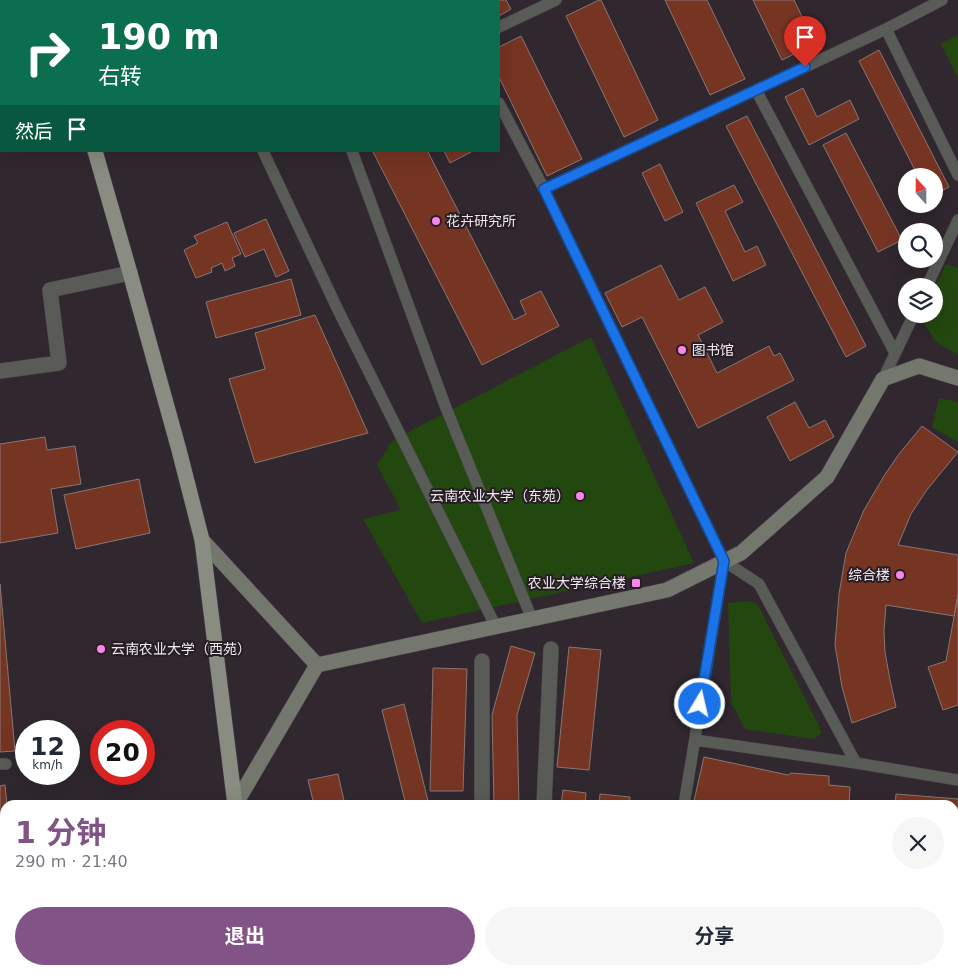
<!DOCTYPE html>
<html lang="zh">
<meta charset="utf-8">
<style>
body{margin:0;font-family:"DejaVu Sans","Noto Sans SC",sans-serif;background:#f6f6f7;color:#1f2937;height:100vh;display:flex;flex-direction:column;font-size:19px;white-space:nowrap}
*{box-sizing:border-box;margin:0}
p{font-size:16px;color:#747a83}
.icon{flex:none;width:28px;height:28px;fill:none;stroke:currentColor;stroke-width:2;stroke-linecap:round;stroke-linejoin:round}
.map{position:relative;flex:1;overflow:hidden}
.details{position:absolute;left:0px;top:800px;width:959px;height:175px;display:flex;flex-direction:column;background:#fff;border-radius:15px 15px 0 0;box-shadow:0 5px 20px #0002}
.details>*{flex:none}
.top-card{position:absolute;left:0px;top:0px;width:500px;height:152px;box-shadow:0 5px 20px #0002;background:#0b6e4f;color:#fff;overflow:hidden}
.needle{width:32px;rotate:339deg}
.tools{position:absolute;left:898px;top:168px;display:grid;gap:10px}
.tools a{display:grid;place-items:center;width:45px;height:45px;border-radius:50%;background:#fff;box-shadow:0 5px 20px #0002;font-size:25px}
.speed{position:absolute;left:15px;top:720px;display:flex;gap:10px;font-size:25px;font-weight:700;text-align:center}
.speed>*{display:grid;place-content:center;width:65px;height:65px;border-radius:50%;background:#fff;box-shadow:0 5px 20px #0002;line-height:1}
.speed small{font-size:12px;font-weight:400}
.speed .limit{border:8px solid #d22;background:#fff;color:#111}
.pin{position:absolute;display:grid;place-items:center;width:42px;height:42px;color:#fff;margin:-51px -21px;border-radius:50% 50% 50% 0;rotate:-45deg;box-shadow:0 0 5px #0007}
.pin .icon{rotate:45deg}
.me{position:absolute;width:55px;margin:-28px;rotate:9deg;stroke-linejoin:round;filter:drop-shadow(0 0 4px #0008)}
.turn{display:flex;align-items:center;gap:18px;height:105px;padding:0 15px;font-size:22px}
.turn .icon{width:65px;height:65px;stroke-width:2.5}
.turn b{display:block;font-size:35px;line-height:42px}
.then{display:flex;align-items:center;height:48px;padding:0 15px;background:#0003;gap:10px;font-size:19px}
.round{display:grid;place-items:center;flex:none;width:52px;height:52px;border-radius:26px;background:#f6f6f7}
.headline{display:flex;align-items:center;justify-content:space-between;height:85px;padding:0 15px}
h1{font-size:30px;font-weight:700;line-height:38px;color:#825386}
.button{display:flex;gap:10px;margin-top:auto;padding:10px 15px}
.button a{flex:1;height:58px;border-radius:30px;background:#825386;color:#fff;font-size:20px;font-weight:700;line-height:58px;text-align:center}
.button a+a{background:#f6f6f7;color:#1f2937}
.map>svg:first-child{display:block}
</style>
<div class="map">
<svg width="958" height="975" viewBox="0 0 958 975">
<rect width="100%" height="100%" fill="#30272f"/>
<path fill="#224810" d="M 958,35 L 958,78 L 941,44 Z
M 946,264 L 958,268 L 958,355 L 935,341 L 920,317 L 922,314 L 934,314 L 934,290 Z
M 591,337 L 694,563 L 422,623 L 363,519 L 401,510 L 377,465 L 393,440 Z
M 939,398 L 958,402 L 958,442 L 932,427 Z
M 748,601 L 753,602 L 758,605 L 821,730 L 821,734 L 814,739 L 745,729 L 731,702 L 728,603 Z"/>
<path fill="#763423" stroke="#877773" d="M 252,0 L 387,0 L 388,1 L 249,1 Z
M 477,0 L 506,0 L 511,9 L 499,16 L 499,1 L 477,1 Z
M 599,0 L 601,0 L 658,120 L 624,137 L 566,16 Z
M 665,0 L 707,0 L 745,79 L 710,95 Z
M 753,0 L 794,0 L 815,44 L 782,60 Z
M 521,36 L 582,159 L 547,176 L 499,77 L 499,47 Z
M 879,50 L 949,187 L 934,195 L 934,176 L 918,176 L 859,61 Z
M 803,88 L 817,117 L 850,100 L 859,119 L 809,145 L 785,97 Z
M 747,116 L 866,346 L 846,357 L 726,126 Z
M 846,133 L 902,240 L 878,252 L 823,145 Z
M 375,151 L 429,151 L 428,152 L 514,320 L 526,314 L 520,301 L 541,291 L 559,326 L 482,365 L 373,152 Z
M 444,151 L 471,151 L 471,152 L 450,163 Z
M 660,164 L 683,212 L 665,221 L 642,173 Z
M 734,185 L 743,202 L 725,211 L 745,252 L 757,246 L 766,265 L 733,281 L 696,203 Z
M 266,219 L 289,271 L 276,277 L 264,249 L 245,257 L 234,233 Z
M 227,222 L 241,254 L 232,258 L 235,266 L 225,271 L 222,263 L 211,268 L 212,272 L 196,278 L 184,250 L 198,243 L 194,236 Z
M 661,265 L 679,300 L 705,287 L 723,322 L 698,335 L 717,373 L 769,346 L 774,356 L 780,353 L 794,380 L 698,428 L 642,317 L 622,327 L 605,293 Z
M 291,279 L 301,315 L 216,338 L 206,302 Z
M 315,315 L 368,433 L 255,463 L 229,379 L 265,369 L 255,333 Z
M 795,402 L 809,428 L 825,420 L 834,437 L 790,461 L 767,417 Z
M 922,426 L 958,452 L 926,491 L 911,514 L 898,545 L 958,555 L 958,595 L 954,616 L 886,605 L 884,631 L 885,652 L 890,680 L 896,707 L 852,723 L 842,687 L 835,645 L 839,594 L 846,553 L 864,510 L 884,476 L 899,454 Z
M 45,437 L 47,450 L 75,446 L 81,484 L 51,489 L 58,533 L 0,543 L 0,444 Z
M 139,479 L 150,533 L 76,549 L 64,495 Z
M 0,584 L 15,751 L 0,752 Z
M 958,595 L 958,705 L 943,710 L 928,667 L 946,661 Z
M 511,646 L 535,653 L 517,715 L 519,805 L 494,805 L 492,715 Z
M 569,647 L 601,650 L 589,770 L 557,767 Z
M 433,668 L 467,669 L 463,791 L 430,791 Z
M 404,704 L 429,805 L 406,805 L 382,710 Z
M 704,757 L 788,775 L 791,773 L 829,776 L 829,785 L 850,787 L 849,805 L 693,805 Z
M 338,774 L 345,805 L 314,805 L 308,780 Z
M 5,785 L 7,805 L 5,805 L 5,936 L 0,937 L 0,786 Z
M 563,790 L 586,793 L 585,805 L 561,805 Z
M 600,794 L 630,797 L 629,805 L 599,805 Z
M 896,794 L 958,799 L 958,833 L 954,833 L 954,805 L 895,805 Z
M 343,970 L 374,970 L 375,975 L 343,975 Z
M 415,970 L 445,970 L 445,975 L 415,975 Z
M 498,970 L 520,970 L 520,975 L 498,975 Z
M 587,970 L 616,970 L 615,975 L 587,975 Z
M 669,970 L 723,970 L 721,975 L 683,975 L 669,972 Z
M 901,970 L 938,970 L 938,975 L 900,975 Z"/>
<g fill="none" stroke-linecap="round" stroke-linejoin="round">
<defs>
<path id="lane" d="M 499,27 L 556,0
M 886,29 L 942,0
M 756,90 L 886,29 L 958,175
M 499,103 L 544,189 L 724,561 L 759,584 L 856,763
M 263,151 L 338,310 L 496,627
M 352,151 L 446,408 L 532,619
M 544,189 L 756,90 L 895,353
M 927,286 L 958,220
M 883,379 L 914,314
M 695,740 L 856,763 L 958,780
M 0,764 L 6,764
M 684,805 L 724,561
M 0,966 L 5,965
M 117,970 L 123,972 L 126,975
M 665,975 L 665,970"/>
<path id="street" d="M 0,48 L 1,46
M 0,371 L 59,363 L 50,290 L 130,273
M 482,661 L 482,805
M 544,805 L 551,649
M 483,970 L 483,975
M 541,970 L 541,975"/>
<path id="secondary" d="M 202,540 L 317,665
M 235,805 L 317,665 L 667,590 L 741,553 L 827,477 L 883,379 L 919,366 L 958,378
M 257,970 L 258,975"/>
<path id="primary" d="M 58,0 L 59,1
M 95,151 L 130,273 L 179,450 L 202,540 L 235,805"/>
</defs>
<use href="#lane" stroke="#4b424a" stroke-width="12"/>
<use href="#street" stroke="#4b424a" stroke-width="16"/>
<use href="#secondary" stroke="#4b424a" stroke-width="16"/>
<use href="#primary" stroke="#4b424a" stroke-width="16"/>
<use href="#lane" stroke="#595b56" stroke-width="11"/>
<use href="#street" stroke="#595b56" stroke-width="15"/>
<use href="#secondary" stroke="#74776e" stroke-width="15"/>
<use href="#primary" stroke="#888c81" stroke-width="15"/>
</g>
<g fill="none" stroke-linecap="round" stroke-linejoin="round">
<defs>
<path id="route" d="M 700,704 L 724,561 L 544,189 L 805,67"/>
</defs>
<use href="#route" stroke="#114b97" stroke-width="12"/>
<use href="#route" stroke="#1a73e8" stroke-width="9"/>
</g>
<g fill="#fa87e7" stroke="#261d25" stroke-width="2">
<circle cx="436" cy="221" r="5"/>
<circle cx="682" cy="350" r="5"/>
<circle cx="580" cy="496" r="5"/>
<circle cx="900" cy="575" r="5"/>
<rect x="631" y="578" width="10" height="10" rx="2.5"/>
<circle cx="101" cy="649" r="5"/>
</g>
<g text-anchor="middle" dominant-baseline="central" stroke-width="4" stroke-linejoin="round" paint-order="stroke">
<g font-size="14" fill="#efe8ee" stroke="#261d25" text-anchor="start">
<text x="446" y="221">花卉研究所</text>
<text x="692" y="350">图书馆</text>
<text x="570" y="496" text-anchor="end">云南农业大学（东苑）</text>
<text x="890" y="575" text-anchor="end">综合楼</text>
<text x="626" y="583" text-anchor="end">农业大学综合楼</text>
<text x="111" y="649">云南农业大学（西苑）</text>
</g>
</g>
</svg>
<div class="tools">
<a><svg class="needle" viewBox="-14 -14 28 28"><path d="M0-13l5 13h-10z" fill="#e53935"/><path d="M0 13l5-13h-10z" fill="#747a83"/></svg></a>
<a><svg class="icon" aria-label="search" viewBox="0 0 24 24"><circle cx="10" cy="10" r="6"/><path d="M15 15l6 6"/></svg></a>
<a><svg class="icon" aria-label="layers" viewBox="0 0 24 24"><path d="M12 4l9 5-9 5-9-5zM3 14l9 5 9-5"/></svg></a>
</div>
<div class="speed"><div>12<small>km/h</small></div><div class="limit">20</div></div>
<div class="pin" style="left:805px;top:67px;background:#d93025"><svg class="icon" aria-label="arrive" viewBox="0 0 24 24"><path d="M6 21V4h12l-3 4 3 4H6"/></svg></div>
<svg class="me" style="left:700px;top:704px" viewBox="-20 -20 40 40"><circle r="17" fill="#1a73e8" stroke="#fff" stroke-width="3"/><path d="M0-11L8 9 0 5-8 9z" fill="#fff"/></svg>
<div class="top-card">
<div class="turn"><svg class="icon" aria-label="right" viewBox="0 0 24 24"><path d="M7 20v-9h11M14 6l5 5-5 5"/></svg><div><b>190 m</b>右转</div></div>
<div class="then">然后<svg class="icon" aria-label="arrive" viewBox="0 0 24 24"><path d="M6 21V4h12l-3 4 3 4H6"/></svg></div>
</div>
<section class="details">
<div class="headline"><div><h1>1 分钟</h1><p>290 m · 21:40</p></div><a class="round"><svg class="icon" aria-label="close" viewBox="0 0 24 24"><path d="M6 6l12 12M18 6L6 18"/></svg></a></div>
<div class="button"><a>退出</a><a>分享</a></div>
</section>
</div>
